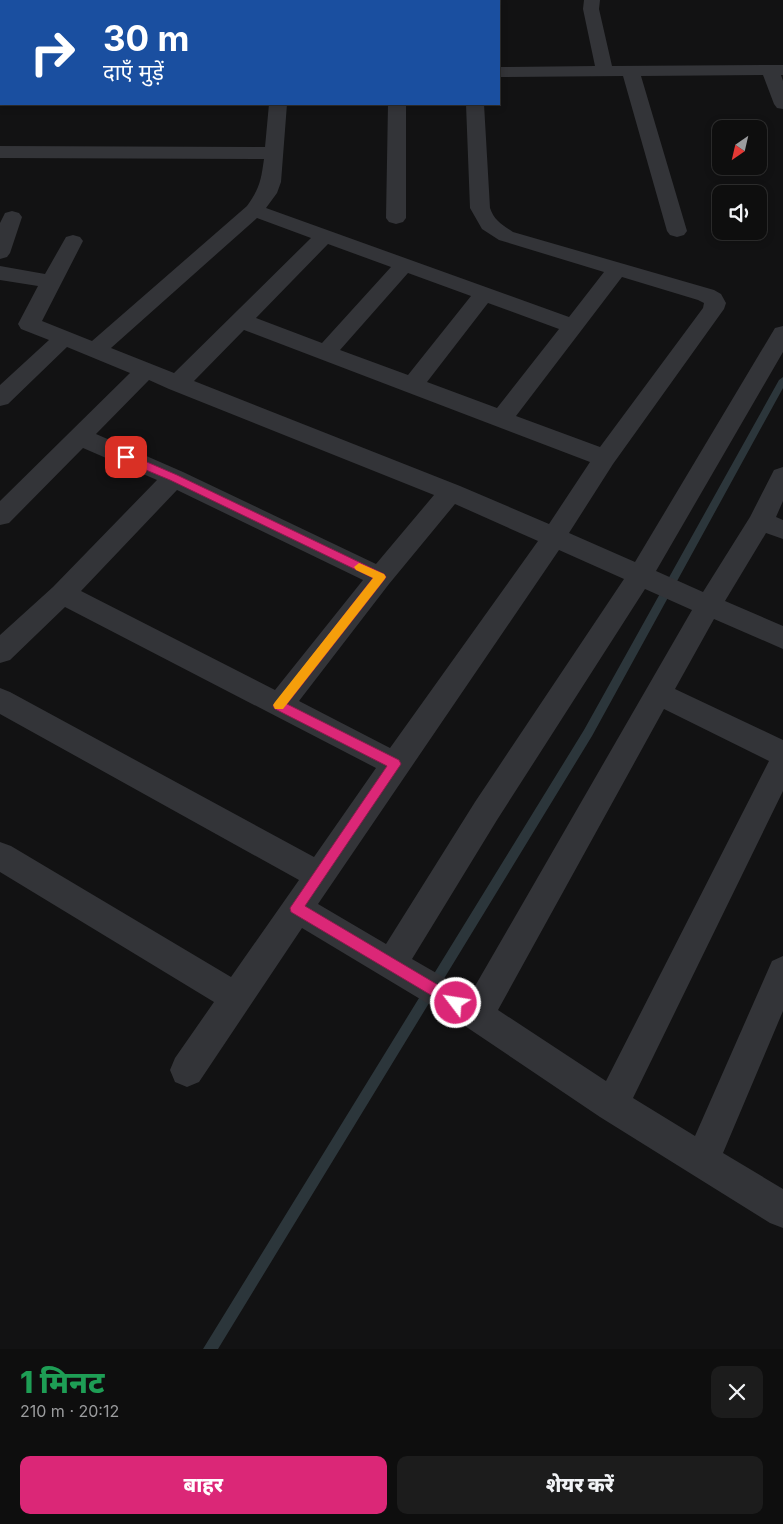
<!DOCTYPE html>
<html lang="hi">
<meta charset="utf-8">
<style>
body{margin:0;font-family:Inter,"Noto Sans Devanagari",sans-serif;background:#1c1c1c;color:#f1f3f6;height:100vh;display:flex;flex-direction:column;font-size:19px;white-space:nowrap}
*{box-sizing:border-box;margin:0}
p{font-size:16px;color:#9b9c9e}
.icon{flex:none;width:28px;height:28px;fill:none;stroke:currentColor;stroke-width:2;stroke-linecap:round;stroke-linejoin:round}
.map{position:relative;height:1349px;overflow:hidden}
.sheet{display:flex;flex-direction:column;background:#0e0e0e;flex:1}
.sheet>*{flex:none}
.hud{position:absolute;left:0px;top:0px;width:500px;height:105px;box-shadow:0 2px 8px #0003,0 0 0 1px #2e2e2e;background:#1a4fa0;color:#fff;overflow:hidden}
.needle{width:32px;rotate:214deg}
.tools{position:absolute;left:712px;top:120px;display:grid;gap:10px}
.tools a{display:grid;place-items:center;width:55px;height:55px;border-radius:10px;background:#0e0e0e;box-shadow:0 2px 8px #0003,0 0 0 1px #2e2e2e;font-size:25px}
.pin{position:absolute;display:grid;place-items:center;width:42px;height:42px;color:#fff;margin:-21px;border-radius:10px;box-shadow:0 2px 8px #0006}
.me{position:absolute;width:55px;margin:-28px;rotate:301deg;stroke-linejoin:round;filter:drop-shadow(0 0 4px #0008)}
.turn{display:flex;align-items:center;gap:18px;height:105px;padding:0 20px;font-size:22px}
.turn .icon{width:65px;height:65px;stroke-width:2.5}
.turn b{display:block;font-size:35px;line-height:42px}
.round{display:grid;place-items:center;flex:none;width:52px;height:52px;border-radius:10px;background:#1c1c1c}
.summary{display:flex;align-items:center;justify-content:space-between;height:85px;padding:0 20px}
h1{font-size:30px;font-weight:800;line-height:38px;color:#1e9e55}
.cta{display:flex;gap:10px;margin-top:auto;padding:10px 20px}
.cta a{flex:1;height:58px;border-radius:10px;background:#db2777;color:#fff;font-size:20px;font-weight:800;line-height:58px;text-align:center}
.cta a+a{background:#1c1c1c;color:#f1f3f6}
.map>svg:first-child{display:block}
</style>
<div class="map">
<svg width="783" height="1349" viewBox="0 0 783 1349">
<rect width="100%" height="100%" fill="#121213"/>
<g fill="none" stroke-linecap="round" stroke-linejoin="round">
<path fill="#2c363b" fill-rule="evenodd" d="M 783,377 L 783,388 L 592,736 L 218,1349 L 203,1349 L 584,730 L 779,380 Z"/>
<path fill="#333438" fill-rule="evenodd" d="M 150,0 L 166,0 L 166,1 L 150,1 Z
M 299,0 L 315,0 L 315,1 L 299,1 Z
M 455,0 L 472,0 L 472,1 L 456,1 Z
M 584,0 L 600,0 L 599,9 L 612,66 L 783,65 L 783,75 L 781,75 L 783,81 L 783,109 L 777,108 L 774,104 L 763,75 L 641,76 L 687,231 L 684,235 L 677,237 L 670,235 L 667,231 L 623,76 L 499,77 L 499,67 L 595,66 L 583,9 Z
M 0,69 L 1,69 L 1,79 L 0,79 Z
M 269,104 L 287,104 L 281,182 L 277,193 L 266,208 L 569,317 L 604,272 L 499,240 L 482,229 L 470,208 L 466,104 L 484,104 L 490,208 C 494,220 502,225 513,232 L 714,290 L 721,294 L 726,303 L 724,309 L 613,464 L 569,533 L 635,562 L 772,333 L 775,328 L 783,326 L 783,352 L 656,571 L 703,592 L 750,517 L 774,470 L 783,467 L 783,501 L 776,517 L 783,520 L 783,539 L 766,533 L 725,601 L 783,626 L 783,649 L 714,619 L 675,689 L 783,740 L 783,791 L 633,1098 L 695,1136 L 772,961 L 783,956 L 783,1011 L 723,1153 L 783,1189 L 783,1228 L 770,1223 L 600,1117 L 465,1026 L 302,928 L 199,1082 L 187,1087 L 175,1082 L 170,1070 L 175,1058 L 214,1002 L 0,872 L 0,842 L 11,846 L 231,977 L 299,880 L 0,714 L 0,688 L 10,692 L 314,857 L 376,768 L 65,607 L 10,660 L 0,663 L 0,635 L 53,587 L 157,480 L 83,448 L 9,523 L 0,525 L 0,501 L 130,373 L 67,347 L 8,404 L 0,406 L 0,385 L 49,340 L 21,329 L 18,324 L 38,286 L 0,280 L 0,266 L 45,274 L 66,237 L 73,235 L 80,237 L 83,241 L 42,321 L 92,341 L 247,206 C 260,188 261,180 264,159 L 0,158 L 0,146 L 265,147 ZM 257,218 L 311,238 L 174,373 L 111,348 ZM 328,244 L 391,267 L 322,343 L 256,318 ZM 408,273 L 471,296 L 408,375 L 340,350 ZM 622,277 L 698,300 L 704,303 L 703,308 L 600,447 L 516,416 ZM 488,303 L 559,329 L 497,408 L 427,382 ZM 244,330 L 590,462 L 549,524 L 460,486 L 194,381 ZM 149,380 L 169,389 L 434,495 L 376,564 L 183,472 L 96,434 ZM 177,490 L 363,580 L 275,690 L 81,591 ZM 455,504 L 538,541 L 390,748 L 299,701 L 389,584 ZM 559,550 L 624,579 L 475,802 L 386,944 L 318,904 ZM 645,589 L 692,610 L 471,993 L 412,959 L 497,820 ZM 664,709 L 769,761 L 606,1081 L 498,1010 Z
M 388,104 L 406,104 L 406,218 L 403,222 L 396,224 L 389,222 L 386,218 Z
M 12,211 L 19,213 L 22,217 L 10,253 L 7,257 L 0,259 L 0,223 L 5,213 Z"/>
</g>
<path fill="#db2777" stroke="#8e194d" d="M 126,453 L 177,475 L 384,574 L 386,577 L 384,580 L 287,704 L 399,760 L 401,764 L 305,906 L 460,998 L 462,1003 L 460,1007 L 456,1009 L 451,1007 L 291,912 L 290,908 L 387,766 L 275,709 L 273,706 L 373,578 L 170,480 L 122,460 L 122,454 Z"/>
<path fill="#f59e0b" d="M 359,563 L 384,574 L 386,577 L 384,580 L 283,709 L 275,709 L 273,705 L 275,702 L 373,578 L 356,570 L 354,567 Z"/>
</svg>
<div class="tools">
<a><svg class="needle" viewBox="-14 -14 28 28"><path d="M0-13l5 13h-10z" fill="#e53935"/><path d="M0 13l5-13h-10z" fill="#9b9c9e"/></svg></a>
<a><svg class="icon" aria-label="sound" viewBox="0 0 24 24"><path d="M4 9h4l5-4v14l-5-4H4zM17 9q2 3 0 6"/></svg></a>
</div>
<div class="pin" style="left:126px;top:457px;background:#d93025"><svg class="icon" aria-label="arrive" viewBox="0 0 24 24"><path d="M6 21V4h12l-3 4 3 4H6"/></svg></div>
<svg class="me" style="left:456px;top:1003px" viewBox="-20 -20 40 40"><circle r="17" fill="#db2777" stroke="#fff" stroke-width="3"/><path d="M0-11L8 9 0 5-8 9z" fill="#fff"/></svg>
<div class="hud">
<div class="turn"><svg class="icon" aria-label="right" viewBox="0 0 24 24"><path d="M7 20v-9h11M14 6l5 5-5 5"/></svg><div><b>30 m</b>दाएँ मुड़ें</div></div>
</div>
</div>
<section class="sheet">
<div class="summary"><div><h1>1 मिनट</h1><p>210 m · 20:12</p></div><a class="round"><svg class="icon" aria-label="close" viewBox="0 0 24 24"><path d="M6 6l12 12M18 6L6 18"/></svg></a></div>
<div class="cta"><a>बाहर</a><a>शेयर करें</a></div>
</section>
